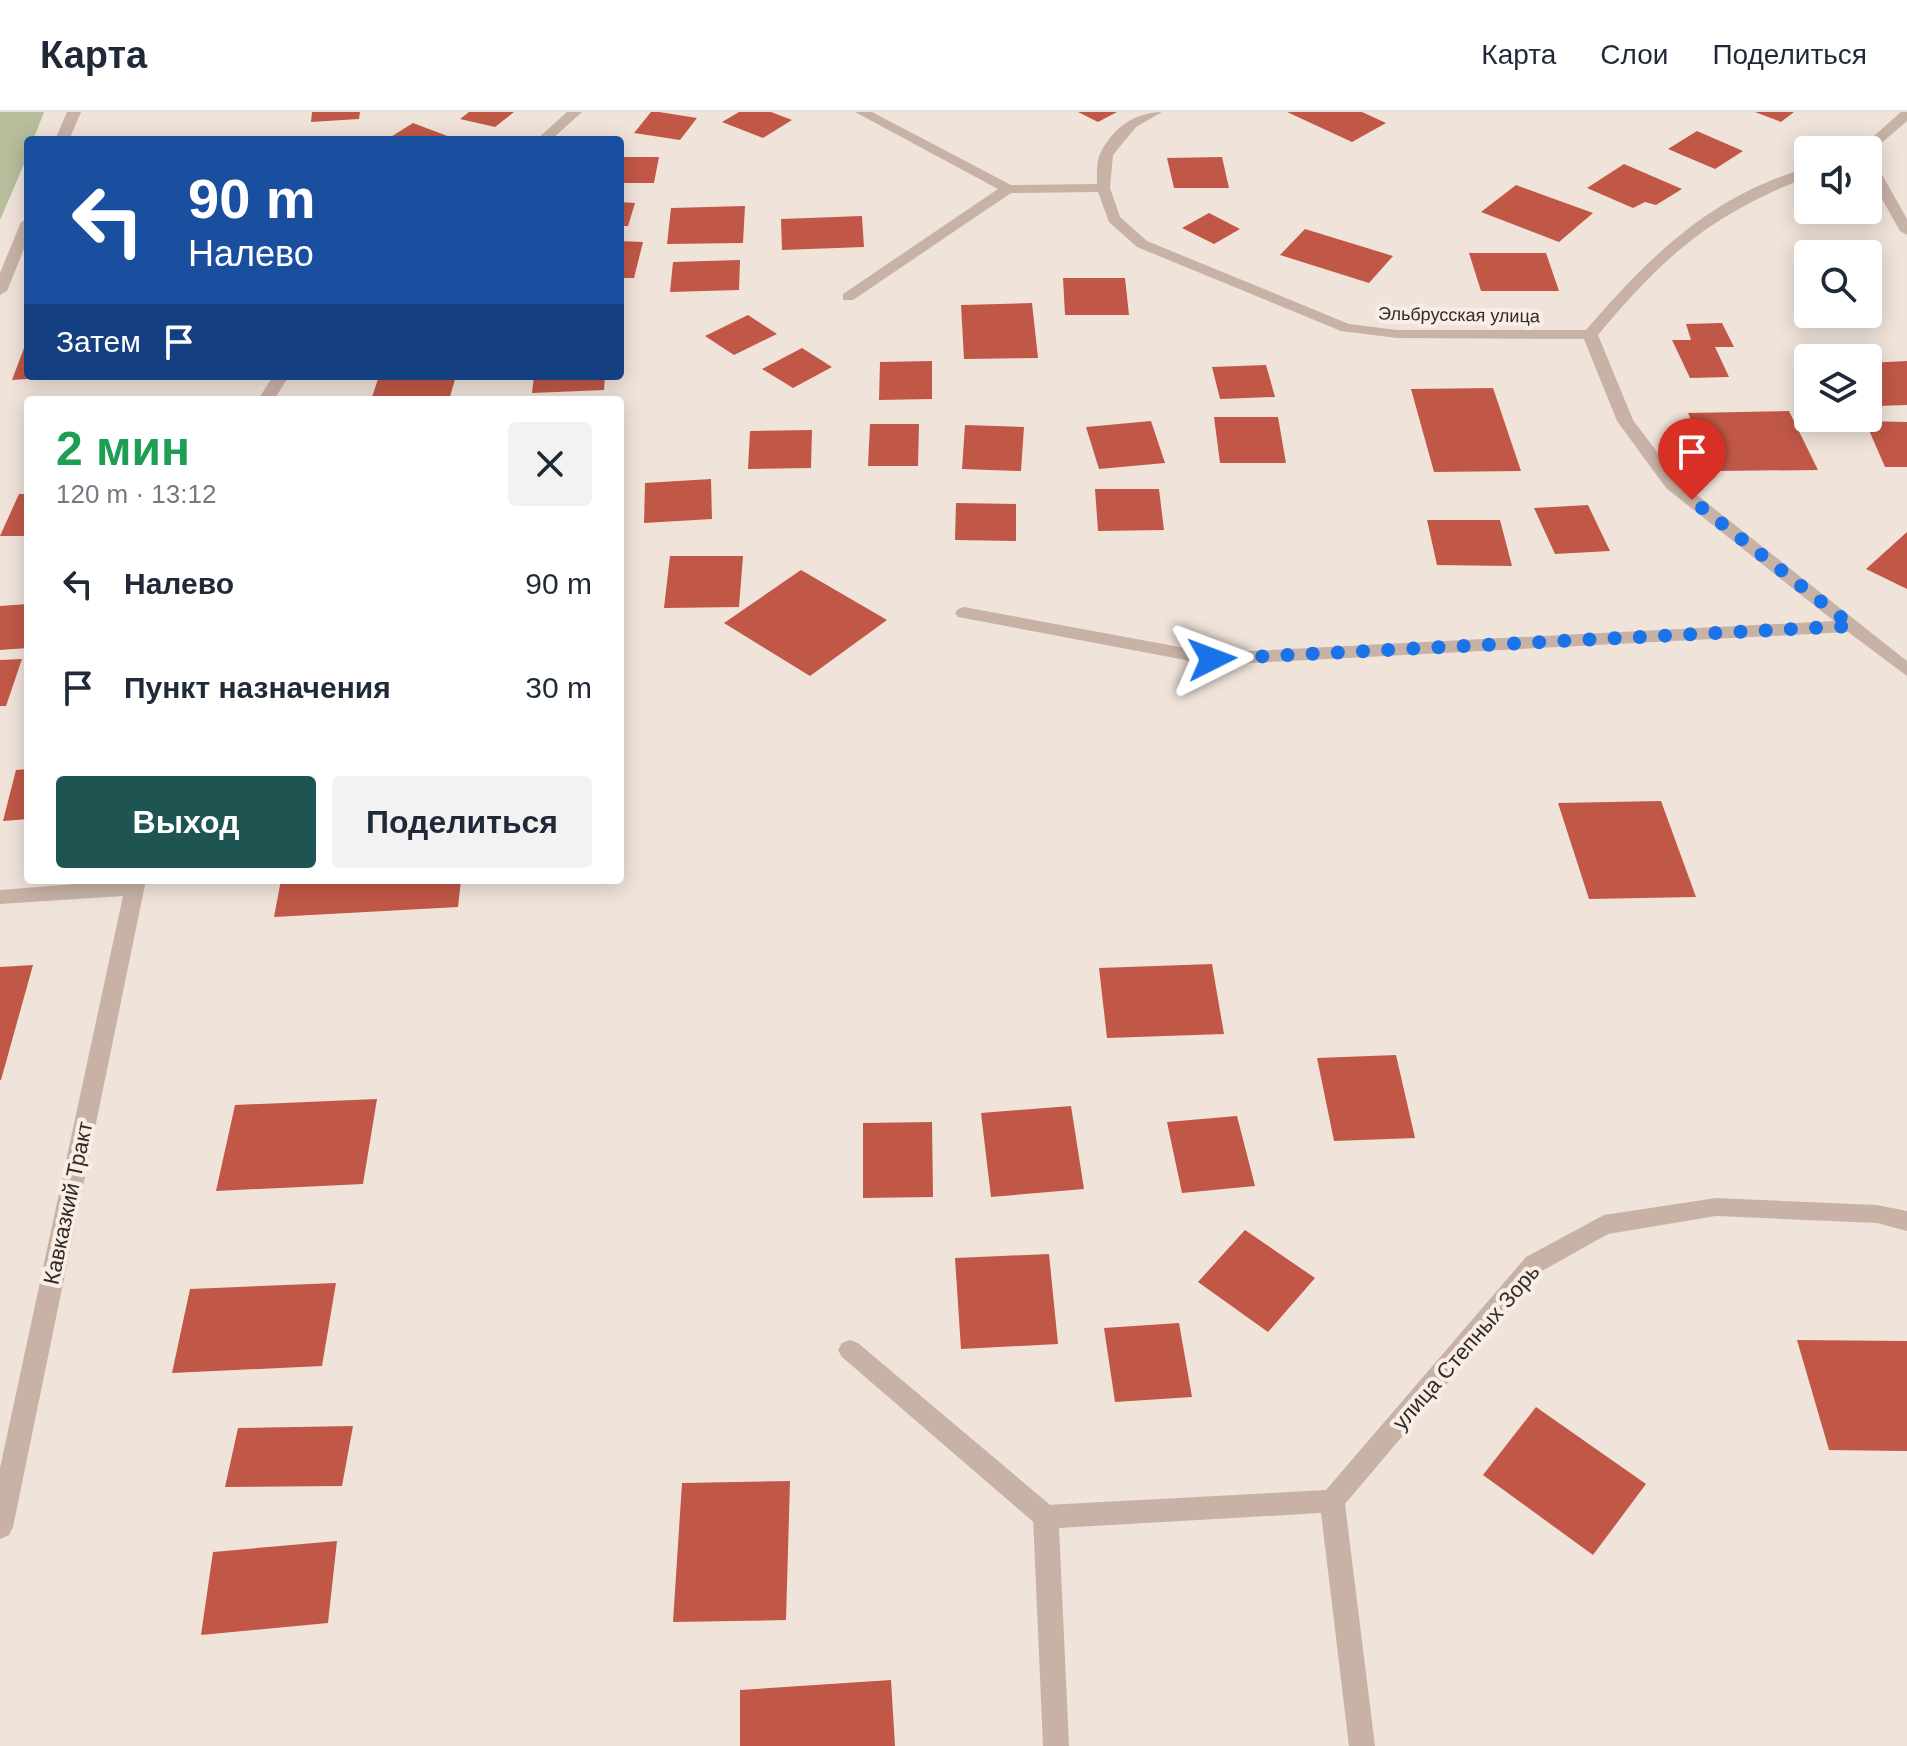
<!DOCTYPE html>
<html lang="ru">
<meta charset="utf-8">
<style>
body{margin:0;font-family:Helvetica,sans-serif;background:#f2f2f3;color:#1f2937;height:100vh;display:flex;flex-direction:column;font-size:30px;white-space:nowrap}
*{box-sizing:border-box;margin:0}
p{font-size:26px;color:#747a83}
.icon{flex:none;width:44px;height:44px;fill:none;stroke:currentColor;stroke-width:2;stroke-linecap:round;stroke-linejoin:round}
.map{position:relative;flex:1;overflow:hidden}
.drawer{position:absolute;left:24px;top:284px;width:600px;height:488px;display:flex;flex-direction:column;background:#fff;border-radius:8px;box-shadow:0 4px 20px #0003}
.drawer>*{flex:none}
.guide{position:absolute;left:24px;top:24px;width:600px;height:244px;border-radius:8px;box-shadow:0 4px 20px #0003;background:#1a4fa0;color:#fff;overflow:hidden}
.buttons{position:absolute;left:1794px;top:24px;display:grid;gap:16px}
.buttons a{display:grid;place-items:center;width:88px;height:88px;border-radius:8px;background:#fff;box-shadow:0 4px 20px #0003;font-size:40px}
.pin{position:absolute;display:grid;place-items:center;width:68px;height:68px;color:#fff;margin:-82px -34px;border-radius:50% 50% 50% 0;rotate:-45deg;box-shadow:0 0 8px #0007}
.pin .icon{rotate:45deg}
.me{position:absolute;width:88px;margin:-44px;rotate:87deg;stroke-linejoin:round;filter:drop-shadow(0 0 6px #0008)}
.turn{display:flex;align-items:center;gap:28px;height:168px;padding:0 32px;font-size:36px}
.turn .icon{width:104px;height:104px;stroke-width:2.5}
.turn b{display:block;font-size:56px;line-height:68px}
.then{display:flex;align-items:center;height:76px;padding:0 32px;background:#0003;gap:16px;font-size:30px}
.round{display:grid;place-items:center;flex:none;width:84px;height:84px;border-radius:8px;background:#f2f2f3}
.overview{display:flex;align-items:center;justify-content:space-between;height:136px;padding:0 32px}
h1{font-size:48px;font-weight:600;line-height:60px;color:#1e9e55}
.button{display:flex;gap:16px;margin-top:auto;padding:16px 32px}
.button a{flex:1;height:92px;border-radius:8px;background:#1e5452;color:#fff;font-size:32px;font-weight:600;line-height:92px;text-align:center}
.button a+a{background:#f2f2f3;color:#1f2937}
ul{padding:0;list-style:none}
li{display:flex;align-items:center;gap:24px;height:104px;padding:0 32px}
li div{flex:1}
li b{display:block;font-size:30px}
li em{font-style:normal}
header{display:flex;align-items:center;gap:48px;box-sizing:border-box;height:112px;padding:0 40px;background:#fff;border-bottom:2px solid #e0e1e3}
header strong{font-size:38px}
nav{display:flex;gap:44px;margin-inline-start:auto;font-size:28px}
.map>svg:first-child{display:block}
</style>
<header>
<strong>Карта</strong>
<nav><a>Карта</a><a>Слои</a><a>Поделиться</a></nav>
</header>
<div class="map">
<svg width="1907" height="1634" viewBox="0 0 1907 1634">
<rect width="100%" height="100%" fill="#f0e3da"/>
<path fill="#b6be9b" d="M 0,0 L 44,0 L 33,28 L 28,28 L 28,43 L 0,108 Z"/>
<path fill="#c15847" d="M 312,0 L 360,0 L 359,7 L 311,10 Z
M 469,0 L 514,0 L 495,15 L 460,7 Z
M 651,0 L 659,0 L 697,6 L 680,28 L 634,21 Z
M 739,0 L 771,0 L 792,8 L 763,26 L 722,10 Z
M 1078,0 L 1117,0 L 1098,10 Z
M 1287,0 L 1362,0 L 1386,11 L 1352,30 Z
M 1755,0 L 1794,0 L 1781,10 Z
M 413,11 L 450,25 L 445,28 L 386,28 Z
M 1697,19 L 1743,39 L 1715,57 L 1668,37 Z
M 620,45 L 659,45 L 654,71 L 620,71 Z
M 1222,45 L 1229,76 L 1174,76 L 1167,46 Z
M 1624,52 L 1682,77 L 1656,93 L 1645,90 L 1633,96 L 1587,76 Z
M 1516,73 L 1593,101 L 1559,130 L 1481,100 Z
M 620,90 L 635,91 L 628,114 L 620,114 Z
M 745,94 L 743,131 L 667,132 L 671,96 Z
M 1209,101 L 1240,117 L 1214,132 L 1182,116 Z
M 862,104 L 864,135 L 782,138 L 781,107 Z
M 1305,117 L 1393,144 L 1369,171 L 1280,143 Z
M 620,129 L 643,130 L 634,166 L 620,166 Z
M 1469,141 L 1546,141 L 1559,179 L 1481,179 Z
M 740,148 L 739,178 L 670,180 L 673,150 Z
M 1063,166 L 1125,166 L 1129,203 L 1065,203 Z
M 1032,191 L 1038,246 L 964,247 L 961,193 Z
M 748,203 L 777,222 L 734,243 L 705,224 Z
M 1722,211 L 1734,235 L 1715,235 L 1729,265 L 1690,266 L 1672,228 L 1691,228 L 1686,212 Z
M 28,235 L 28,264 L 42,266 L 12,268 L 24,236 Z
M 802,236 L 832,255 L 793,276 L 762,257 Z
M 932,249 L 932,287 L 879,288 L 880,250 Z
M 1907,249 L 1907,293 L 1877,294 L 1868,278 L 1868,251 Z
M 1266,253 L 1275,285 L 1220,287 L 1212,255 Z
M 379,264 L 456,264 L 449,288 L 371,288 Z
M 534,264 L 605,264 L 604,278 L 532,281 Z
M 1493,276 L 1521,359 L 1434,360 L 1411,277 Z
M 1789,299 L 1818,358 L 1714,359 L 1688,301 Z
M 1214,305 L 1278,305 L 1286,351 L 1220,351 Z
M 1151,309 L 1165,351 L 1099,357 L 1086,315 Z
M 1865,309 L 1907,310 L 1907,355 L 1885,355 Z
M 870,312 L 919,312 L 918,354 L 868,354 Z
M 965,313 L 1024,315 L 1021,359 L 962,357 Z
M 812,318 L 811,356 L 748,357 L 750,319 Z
M 711,367 L 712,407 L 644,411 L 645,371 Z
M 1095,377 L 1159,377 L 1164,418 L 1098,419 Z
M 19,382 L 28,382 L 28,424 L 0,424 Z
M 956,391 L 1016,392 L 1016,429 L 955,428 Z
M 1588,393 L 1610,439 L 1555,442 L 1534,396 Z
M 1427,408 L 1500,408 L 1512,454 L 1437,453 Z
M 1907,420 L 1907,477 L 1866,457 Z
M 670,444 L 743,444 L 739,495 L 664,496 Z
M 801,458 L 887,508 L 810,564 L 724,511 Z
M 28,492 L 28,536 L 0,538 L 0,494 Z
M 22,547 L 6,594 L 0,594 L 0,548 Z
M 28,657 L 28,707 L 3,709 L 16,658 Z
M 1661,689 L 1696,785 L 1589,787 L 1558,691 Z
M 281,768 L 461,768 L 458,795 L 274,805 Z
M 1212,852 L 1224,922 L 1107,926 L 1099,856 Z
M 33,853 L 1,968 L 0,968 L 0,855 Z
M 1396,943 L 1415,1026 L 1334,1029 L 1317,946 Z
M 377,987 L 363,1072 L 216,1079 L 235,993 Z
M 1071,994 L 1084,1077 L 991,1085 L 981,1001 Z
M 1237,1004 L 1255,1074 L 1182,1081 L 1167,1010 Z
M 932,1010 L 933,1085 L 863,1086 L 863,1011 Z
M 1245,1118 L 1315,1166 L 1268,1220 L 1198,1170 Z
M 1049,1142 L 1058,1232 L 961,1237 L 955,1146 Z
M 336,1171 L 322,1254 L 172,1261 L 190,1177 Z
M 1179,1211 L 1192,1285 L 1115,1290 L 1104,1216 Z
M 1797,1228 L 1907,1229 L 1907,1339 L 1829,1338 Z
M 1536,1295 L 1646,1372 L 1593,1443 L 1483,1363 Z
M 353,1314 L 342,1374 L 225,1375 L 238,1316 Z
M 790,1369 L 786,1508 L 673,1510 L 682,1371 Z
M 337,1429 L 328,1511 L 201,1523 L 213,1440 Z
M 891,1568 L 895,1634 L 740,1634 L 740,1578 Z"/>
<g fill="none" stroke-linecap="round" stroke-linejoin="round">
<path fill="#c8b2a6" fill-rule="evenodd" d="M 67,0 L 81,0 L 69,28 L 55,28 Z
M 28,106 L 28,127 L 7,179 L 0,183 L 0,161 L 21,110 Z
M 850,1228 L 858,1231 L 1055,1397 L 1059,1405 L 1055,1413 L 1046,1417 L 1037,1413 L 842,1245 L 838,1238 L 842,1231 Z"/>
<path fill="#c8b2a6" fill-rule="evenodd" d="M 567,0 L 582,0 L 551,28 L 536,28 Z
M 855,0 L 872,0 L 1011,73 L 1097,72 C 1097,63 1096,48 1101,40 C 1113,16 1135,0 1162,0 L 1136,15 L 1113,43 L 1110,76 L 1120,105 L 1147,129 L 1349,212 L 1397,218 L 1586,218 C 1648,146 1712,82 1808,56 L 1808,65 C 1711,102 1663,145 1598,223 L 1633,308 L 1678,368 L 1907,549 L 1907,564 L 1848,520 L 1212,553 L 958,505 L 955,501 L 958,497 L 964,495 L 1212,541 L 1834,509 L 1666,376 L 1617,309 L 1584,227 L 1397,226 L 1341,219 L 1137,135 L 1109,110 L 1098,80 L 1011,81 L 853,188 L 843,188 L 843,182 L 998,77 Z
M 1901,0 L 1907,0 L 1907,9 L 1870,41 L 1858,38 Z
M 1868,46 L 1875,50 L 1907,107 L 1907,123 L 1900,119 L 1868,62 Z
M 273,264 L 289,264 L 274,288 L 258,288 Z
M 126,768 L 146,768 L 13,1415 L 9,1423 L 0,1427 L 0,1356 L 123,784 L 0,792 L 0,778 Z
M 1716,1086 L 1877,1093 L 1907,1099 L 1907,1119 L 1877,1111 L 1716,1104 L 1608,1122 L 1542,1159 L 1345,1392 L 1375,1634 L 1349,1634 L 1321,1401 L 1059,1416 L 1069,1634 L 1043,1634 L 1033,1405 L 1037,1397 L 1046,1393 L 1326,1378 L 1526,1145 L 1604,1103 Z"/>
</g>
<g fill="none" stroke-linecap="round" stroke-linejoin="round">
<path stroke="#1a73e8" stroke-width="14" stroke-dasharray="0 25.2" d="M 1212,547 L 1852,514 L 1692,388"/>
</g>
<g text-anchor="middle" dominant-baseline="central" stroke-width="8" stroke-linejoin="round" paint-order="stroke">
<g font-size="18" fill="#342a27" stroke="#f8eee6">
<text transform="translate(1459 203) rotate(1)">Эльбрусская улица</text>
</g>
<g font-size="22" fill="#342a27" stroke="#f8eee6">
<text transform="translate(68 1091) rotate(-78)">Кавказкий Тракт</text>
<text transform="translate(1466 1235) rotate(-49)">улица Степных Зорь</text>
</g>
</g>
</svg>
<div class="buttons">
<a><svg class="icon" aria-label="sound" viewBox="0 0 24 24"><path d="M4 9h4l5-4v14l-5-4H4zM17 9q2 3 0 6"/></svg></a>
<a><svg class="icon" aria-label="search" viewBox="0 0 24 24"><circle cx="10" cy="10" r="6"/><path d="M15 15l6 6"/></svg></a>
<a><svg class="icon" aria-label="layers" viewBox="0 0 24 24"><path d="M12 4l9 5-9 5-9-5zM3 14l9 5 9-5"/></svg></a>
</div>
<div class="pin" style="left:1692px;top:388px;background:#d93025"><svg class="icon" aria-label="arrive" viewBox="0 0 24 24"><path d="M6 21V4h12l-3 4 3 4H6"/></svg></div>
<svg class="me" style="left:1212px;top:547px" viewBox="-20 -20 40 40"><path d="M0-17L14 15 0 8-14 15z" fill="#1a73e8" stroke="#fff" stroke-width="4"/></svg>
<div class="guide">
<div class="turn"><svg class="icon" aria-label="left" viewBox="0 0 24 24"><path d="M17 20v-9H6M10 6l-5 5 5 5"/></svg><div><b>90 m</b>Налево</div></div>
<div class="then">Затем<svg class="icon" aria-label="arrive" viewBox="0 0 24 24"><path d="M6 21V4h12l-3 4 3 4H6"/></svg></div>
</div>
<section class="drawer">
<div class="overview"><div><h1>2 мин</h1><p>120 m · 13:12</p></div><a class="round"><svg class="icon" aria-label="close" viewBox="0 0 24 24"><path d="M6 6l12 12M18 6L6 18"/></svg></a></div>
<ul>
<li><svg class="icon" aria-label="left" viewBox="0 0 24 24"><path d="M17 20v-9H6M10 6l-5 5 5 5"/></svg><div><b>Налево</b></div><em>90 m</em></li>
<li><svg class="icon" aria-label="arrive" viewBox="0 0 24 24"><path d="M6 21V4h12l-3 4 3 4H6"/></svg><div><b>Пункт назначения</b></div><em>30 m</em></li>
</ul>
<div class="button"><a>Выход</a><a>Поделиться</a></div>
</section>
</div>
